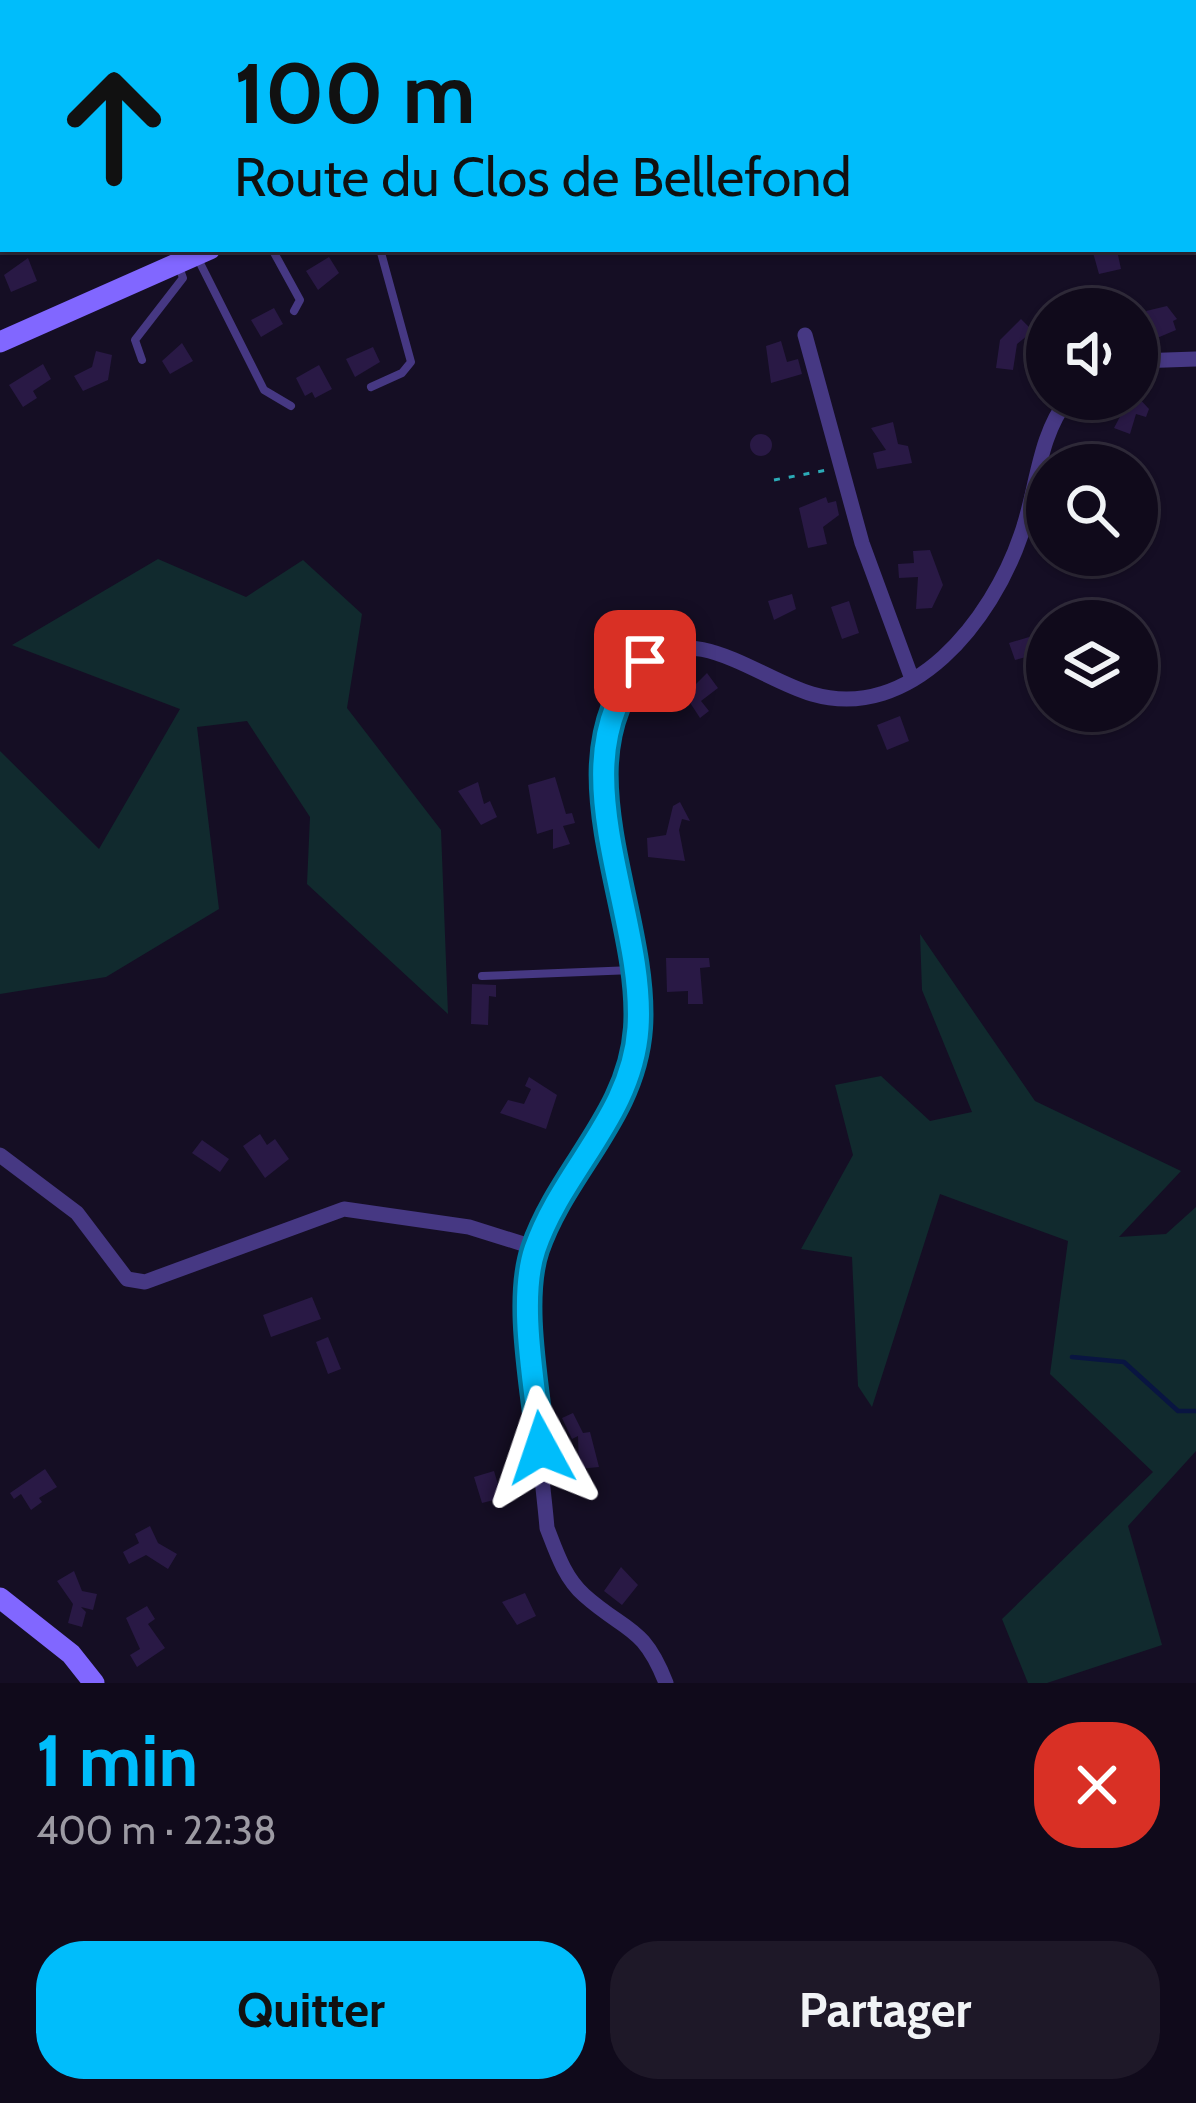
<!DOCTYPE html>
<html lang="fr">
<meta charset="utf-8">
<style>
body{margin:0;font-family:Cabin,sans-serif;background:#1e1828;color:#f1f3f6;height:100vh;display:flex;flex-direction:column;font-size:45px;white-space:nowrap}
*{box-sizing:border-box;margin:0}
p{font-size:39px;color:#9c9aa3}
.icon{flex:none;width:66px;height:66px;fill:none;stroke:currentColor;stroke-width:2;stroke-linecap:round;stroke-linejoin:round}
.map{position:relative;height:1683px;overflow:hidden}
.panel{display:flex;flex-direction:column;background:#100a1b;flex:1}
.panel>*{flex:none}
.banner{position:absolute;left:0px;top:0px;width:1197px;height:252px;box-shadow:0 3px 9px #0004,0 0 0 3px #302b3a;background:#00bdfb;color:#111;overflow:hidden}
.tools{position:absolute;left:1026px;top:288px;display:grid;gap:24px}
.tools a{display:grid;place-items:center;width:132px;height:132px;border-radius:50%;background:#100a1b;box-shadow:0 3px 9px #0004,0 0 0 3px #302b3a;font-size:60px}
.pin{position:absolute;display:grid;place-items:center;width:102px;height:102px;color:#fff;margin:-51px;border-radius:24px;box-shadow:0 6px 18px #0006}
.me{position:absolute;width:132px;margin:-66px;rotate:355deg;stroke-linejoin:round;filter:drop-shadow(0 0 9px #0008)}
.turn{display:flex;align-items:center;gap:42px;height:252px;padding:0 36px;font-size:54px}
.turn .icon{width:156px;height:156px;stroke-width:2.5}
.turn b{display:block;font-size:84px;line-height:102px}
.round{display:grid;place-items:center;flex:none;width:126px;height:126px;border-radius:48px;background:#1e1828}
.headline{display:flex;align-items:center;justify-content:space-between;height:204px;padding:0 36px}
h1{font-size:72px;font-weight:800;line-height:90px;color:#00bdfb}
.button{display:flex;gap:24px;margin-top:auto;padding:24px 36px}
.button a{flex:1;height:138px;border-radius:48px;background:#00bdfb;color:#111;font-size:48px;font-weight:800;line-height:138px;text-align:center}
.button a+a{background:#1e1828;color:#f1f3f6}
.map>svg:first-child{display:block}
</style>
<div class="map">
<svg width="1196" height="1683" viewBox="0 0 1196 1683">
<rect width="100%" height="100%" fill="#150e24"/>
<path fill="#112a2e" d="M 158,559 L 246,597 L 303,560 L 362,614 L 347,708 L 441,830 L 448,1014 L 307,884 L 310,817 L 247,721 L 197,727 L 219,909 L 106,977 L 0,994 L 0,751 L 99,849 L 180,709 L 12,645 Z
M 920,934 L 1035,1101 L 1181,1171 L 1119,1237 L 1166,1234 L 1196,1207 L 1196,1451 L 1128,1526 L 1162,1645 L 1047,1683 L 1028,1683 L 1002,1619 L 1153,1472 L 1050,1374 L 1068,1241 L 940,1194 L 872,1407 L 858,1386 L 852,1257 L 801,1249 L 853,1155 L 835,1085 L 881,1076 L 930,1121 L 972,1112 L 922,990 Z"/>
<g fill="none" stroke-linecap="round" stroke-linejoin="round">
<path stroke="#091541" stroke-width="4.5" d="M 1072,1357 L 1124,1362 L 1178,1411 L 1196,1411"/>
</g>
<path fill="#291945" d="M 1092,249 L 1124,249 L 1118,255 L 1121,269 L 1099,274 Z
M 329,257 L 339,273 L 318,290 L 306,271 Z
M 28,258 L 37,281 L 11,292 L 4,275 Z
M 1167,306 L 1177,319 L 1173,321 L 1176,330 L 1157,338 L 1146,311 Z
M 274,308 L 283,324 L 261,337 L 251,320 Z
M 1021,319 L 1033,331 L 1017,344 L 1013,370 L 996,368 L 1000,340 Z
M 781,341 L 787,362 L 798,359 L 802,374 L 771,383 L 766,346 Z
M 182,343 L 193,361 L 170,374 L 162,361 Z
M 373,347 L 380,362 L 355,377 L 346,359 Z
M 96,351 L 112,355 L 108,380 L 83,391 L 74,376 L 92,367 Z
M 43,364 L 51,379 L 33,391 L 37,398 L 23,407 L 9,385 Z
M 319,365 L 332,389 L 315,398 L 312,392 L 305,396 L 296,378 Z
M 1137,396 L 1149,409 L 1146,417 L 1136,414 L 1130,434 L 1114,428 L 1124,409 L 1114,405 L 1116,399 Z
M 893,422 L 898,444 L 908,446 L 912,463 L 877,469 L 873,453 L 886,450 L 871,428 Z
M750 445a11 11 0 1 1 22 0a11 11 0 1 1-22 0Z
M 826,497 L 828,503 L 836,501 L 839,515 L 823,527 L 827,544 L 808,548 L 799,508 Z
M 930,550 L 943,585 L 932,608 L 916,609 L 918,577 L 899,578 L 898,564 L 914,563 L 913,551 Z
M 792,594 L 796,609 L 774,620 L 768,601 Z
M 849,601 L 859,633 L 842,639 L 831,607 Z
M 1039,634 L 1044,652 L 1015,660 L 1009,643 Z
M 707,673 L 718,688 L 701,701 L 709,711 L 700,718 L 685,695 Z
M 900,716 L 909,741 L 887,750 L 877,725 Z
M 555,777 L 566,814 L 572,813 L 575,823 L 563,826 L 570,844 L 553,849 L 553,829 L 537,834 L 528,785 Z
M 478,782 L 484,804 L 490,801 L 497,817 L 481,825 L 458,791 Z
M 680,802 L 690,821 L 682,819 L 679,830 L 685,861 L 648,857 L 647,838 L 666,835 L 673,806 Z
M 666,958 L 709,958 L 710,967 L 700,968 L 703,1004 L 688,1004 L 688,991 L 667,992 Z
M 472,984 L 496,985 L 496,997 L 489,996 L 488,1025 L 471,1024 Z
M 529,1077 L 557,1095 L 546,1129 L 500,1113 L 508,1100 L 524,1104 L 531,1089 L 525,1086 Z
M 260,1134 L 267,1145 L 275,1139 L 289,1159 L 265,1178 L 243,1146 Z
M 202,1140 L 229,1159 L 220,1172 L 192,1153 Z
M 312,1297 L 321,1319 L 271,1337 L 263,1315 Z
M 328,1337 L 341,1369 L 328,1374 L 316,1342 Z
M 573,1413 L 583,1433 L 590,1432 L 599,1467 L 579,1469 L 578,1436 L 572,1439 L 562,1418 Z
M 45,1469 L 57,1487 L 39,1498 L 42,1502 L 31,1510 L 21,1494 L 14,1499 L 10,1493 Z
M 494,1471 L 502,1498 L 482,1503 L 474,1477 Z
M 150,1526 L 158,1543 L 177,1554 L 168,1569 L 146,1555 L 129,1564 L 123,1552 L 139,1543 L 135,1534 Z
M 621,1567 L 638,1585 L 622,1605 L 604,1591 Z
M 74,1571 L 82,1591 L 97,1594 L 93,1610 L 81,1607 L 86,1612 L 82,1627 L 68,1623 L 73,1604 L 57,1581 Z
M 525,1593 L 536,1616 L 517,1625 L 502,1602 Z
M 147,1606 L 155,1619 L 148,1624 L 165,1648 L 137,1667 L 130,1655 L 140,1649 L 126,1618 Z"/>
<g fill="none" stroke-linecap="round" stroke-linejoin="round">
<path stroke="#2cabb7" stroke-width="3" stroke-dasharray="6 9" stroke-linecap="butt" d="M 774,480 L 827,470"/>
<path stroke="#463883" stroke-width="8" d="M 272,249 L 300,300 L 294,311
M 198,259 L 264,390 L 291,406
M 142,360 L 135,340 L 183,278 L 179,267
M 371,387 L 402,373 L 411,362 L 380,249
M 482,976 L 633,970"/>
<path stroke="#463883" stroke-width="15" d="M 311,0 L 311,3
M 805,335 L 862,543 L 912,679
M 1137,361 L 1196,359
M 0,1155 L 77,1213 L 127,1279 L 145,1282 L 344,1209 L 469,1227 L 536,1248
M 666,1683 C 643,1624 625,1632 584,1595 C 564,1577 556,1551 547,1528 C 542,1464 516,1302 536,1248 C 564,1170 632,1115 638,1028 C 645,928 553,737 644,662 C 694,621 760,679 812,694 C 912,723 992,620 1021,535 C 1037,491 1038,436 1068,399"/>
<path stroke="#8167ff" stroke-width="21" d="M 604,3 L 608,0
M 0,342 L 210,249
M 0,1598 L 71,1654 L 94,1683"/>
</g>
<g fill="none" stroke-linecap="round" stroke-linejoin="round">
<defs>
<path id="route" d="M 541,1448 C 536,1391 517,1302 535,1249 C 562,1170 632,1116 638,1028 C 646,910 552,761 645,661"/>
</defs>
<use href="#route" stroke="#007ba3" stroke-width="30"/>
<use href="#route" stroke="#00bdfb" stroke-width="21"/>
</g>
</svg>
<div class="tools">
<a><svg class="icon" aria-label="sound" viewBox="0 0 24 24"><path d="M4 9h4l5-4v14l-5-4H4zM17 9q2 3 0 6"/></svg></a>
<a><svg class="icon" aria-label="search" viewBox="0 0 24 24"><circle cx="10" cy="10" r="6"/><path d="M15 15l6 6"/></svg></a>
<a><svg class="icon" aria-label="layers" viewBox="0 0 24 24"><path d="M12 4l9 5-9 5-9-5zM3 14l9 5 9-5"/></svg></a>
</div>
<div class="pin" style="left:645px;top:661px;background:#d93025"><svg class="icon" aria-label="arrive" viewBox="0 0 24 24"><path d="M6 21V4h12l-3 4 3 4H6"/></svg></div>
<svg class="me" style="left:541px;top:1448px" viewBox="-20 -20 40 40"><path d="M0-17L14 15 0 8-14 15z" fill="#00bdfb" stroke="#fff" stroke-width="4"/></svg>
<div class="banner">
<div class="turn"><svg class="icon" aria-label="ahead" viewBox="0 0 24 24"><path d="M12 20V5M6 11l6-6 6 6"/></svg><div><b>100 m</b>Route du Clos de Bellefond</div></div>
</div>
</div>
<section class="panel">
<div class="headline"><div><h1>1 min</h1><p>400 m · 22:38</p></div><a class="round" style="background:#d93025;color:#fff"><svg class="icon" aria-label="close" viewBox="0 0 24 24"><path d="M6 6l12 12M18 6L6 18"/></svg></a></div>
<div class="button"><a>Quitter</a><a>Partager</a></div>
</section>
